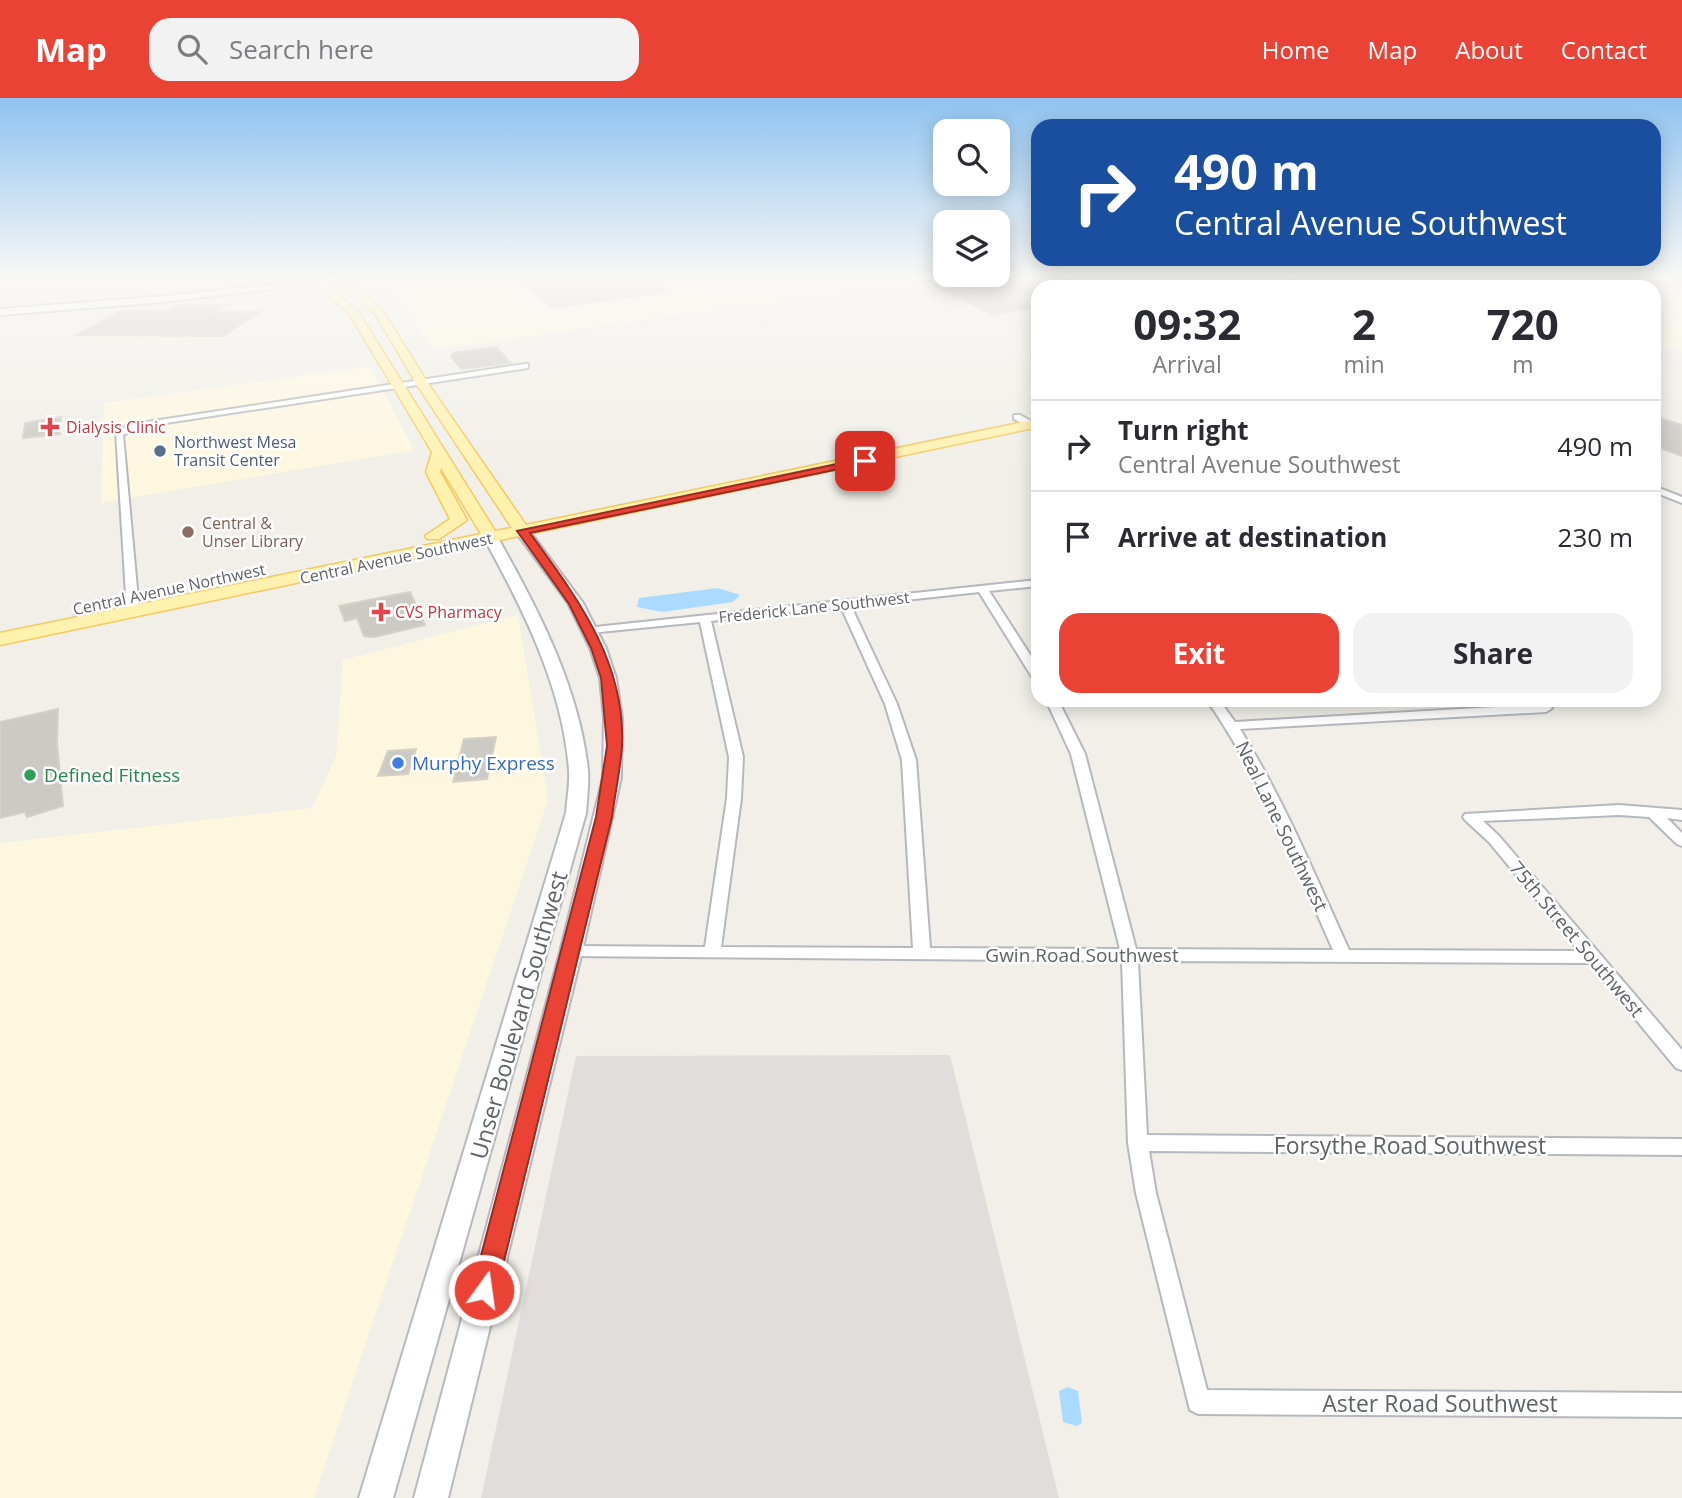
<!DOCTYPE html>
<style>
body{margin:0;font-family:"Open Sans",sans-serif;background:#f2f2f3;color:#2b2b33;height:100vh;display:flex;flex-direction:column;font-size:26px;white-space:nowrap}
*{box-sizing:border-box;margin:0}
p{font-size:23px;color:#7c7c81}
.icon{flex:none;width:38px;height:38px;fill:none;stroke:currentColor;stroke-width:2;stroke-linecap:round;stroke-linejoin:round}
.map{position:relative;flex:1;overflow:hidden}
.side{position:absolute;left:1031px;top:182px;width:630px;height:427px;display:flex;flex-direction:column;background:#fff;border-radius:21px;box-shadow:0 4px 18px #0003}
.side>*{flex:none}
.hud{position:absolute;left:1031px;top:21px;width:630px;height:147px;border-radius:21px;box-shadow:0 4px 18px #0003;background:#1a4fa0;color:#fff;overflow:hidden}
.fabs{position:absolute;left:933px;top:21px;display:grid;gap:14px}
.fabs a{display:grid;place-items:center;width:77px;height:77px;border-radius:14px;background:#fff;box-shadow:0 4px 18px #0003;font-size:35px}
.pin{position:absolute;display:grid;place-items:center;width:60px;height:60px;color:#fff;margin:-30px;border-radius:14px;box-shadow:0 4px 10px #0006}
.me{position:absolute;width:77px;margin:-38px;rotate:14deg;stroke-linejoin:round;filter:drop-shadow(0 0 5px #0008)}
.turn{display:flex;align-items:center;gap:24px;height:147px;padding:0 28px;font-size:32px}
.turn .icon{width:91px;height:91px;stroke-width:2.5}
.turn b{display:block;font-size:49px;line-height:60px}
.eta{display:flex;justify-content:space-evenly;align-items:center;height:119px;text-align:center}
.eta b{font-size:42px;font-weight:700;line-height:49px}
.primary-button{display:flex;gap:14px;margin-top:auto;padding:14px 28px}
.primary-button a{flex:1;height:80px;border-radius:21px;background:#ea4335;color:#fff;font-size:28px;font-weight:700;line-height:80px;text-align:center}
.primary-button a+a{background:#f2f2f3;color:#2b2b33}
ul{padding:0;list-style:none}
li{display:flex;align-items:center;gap:21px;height:91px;padding:0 28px;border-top:2px solid #e1e1e2}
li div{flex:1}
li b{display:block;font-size:26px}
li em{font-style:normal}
header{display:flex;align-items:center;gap:42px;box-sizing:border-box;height:98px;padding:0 35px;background:#ea4335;color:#fff}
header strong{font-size:33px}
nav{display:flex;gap:38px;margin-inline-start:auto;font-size:24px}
.search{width:490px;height:63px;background:#f2f2f3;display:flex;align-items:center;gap:18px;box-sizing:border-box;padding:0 24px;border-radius:21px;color:#7c7c81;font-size:26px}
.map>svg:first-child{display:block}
</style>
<header>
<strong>Map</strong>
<div class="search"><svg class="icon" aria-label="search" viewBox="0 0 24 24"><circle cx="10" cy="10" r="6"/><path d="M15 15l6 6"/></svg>Search here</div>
<nav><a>Home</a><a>Map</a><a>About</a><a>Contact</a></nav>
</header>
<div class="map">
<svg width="1682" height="1400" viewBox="0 0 1682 1400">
<rect width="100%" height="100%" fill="#f1efe8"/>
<path fill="#fef7e0" d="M 378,178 L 954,178 L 435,252 Z
M 1351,178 L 1641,178 L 1645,183 L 1618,189 L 1385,189 Z
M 1682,190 L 1682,254 L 1654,246 L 1654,196 Z
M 370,268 L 414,352 L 101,405 L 104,305 Z
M 518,517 L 548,702 L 314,1400 L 0,1400 L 0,745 L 312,710 L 336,658 L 343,562 Z"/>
<path fill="#e0deda" d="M 950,957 L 1059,1400 L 481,1400 L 576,958 Z"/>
<path fill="#fbf3d9" d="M 780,178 L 859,178 L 867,182 L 729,202 L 707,188 Z"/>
<path fill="#aadaff" d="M 718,490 L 740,497 L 733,504 L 662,514 L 637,509 L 639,500 Z
M 1068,1289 L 1078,1293 L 1082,1325 L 1077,1328 L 1063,1324 L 1059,1293 Z"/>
<path fill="#cccac5" stroke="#d6d1c6" stroke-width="2" d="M 517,178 L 643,178 L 666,194 L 552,210 Z
M 993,178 L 1004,178 L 1027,188 L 1038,186 L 1038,209 L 992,217 L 933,187 Z
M 178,207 L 225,207 L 214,214 L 259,214 L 223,238 L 77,237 L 120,213 L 166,213 Z
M 496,249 L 511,265 L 461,271 L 451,259 L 453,255 Z
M 1654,318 L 1682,327 L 1682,358 L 1654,348 Z
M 61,319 L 60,336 L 23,340 L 25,325 Z
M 410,494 L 425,527 L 374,539 L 364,538 L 357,520 L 345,523 L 339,508 Z
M 58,611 L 57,645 L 63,708 L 27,719 L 25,714 L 0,720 L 0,624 Z
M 496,639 L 487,681 L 453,684 L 464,641 Z
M 416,651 L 408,676 L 378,678 L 388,653 Z"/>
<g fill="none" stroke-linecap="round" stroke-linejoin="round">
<defs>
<path id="street" d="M 525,266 L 528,266 L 528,270 L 153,327 L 133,332 L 123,337 L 139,513 L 133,516 L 127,513 L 116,334 L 127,328 L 153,323 Z
M 1014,317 L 1020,317 L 1038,327 L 1038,333 L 1014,321 Z
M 1654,388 L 1682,399 L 1682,405 L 1654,394 Z
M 1038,482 L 1038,488 L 989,493 L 1038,569 L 1038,583 L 1032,579 L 979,494 L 851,508 L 897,606 L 916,662 L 930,850 L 1120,851 L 1071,656 L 1046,602 L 1058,602 L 1085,656 L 1136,851 L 1333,852 C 1295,766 1261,680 1207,602 L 1219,602 L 1235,624 L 1546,606 L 1552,610 L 1546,614 L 1240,631 C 1284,702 1315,777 1349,852 L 1579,853 L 1489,744 L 1465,722 L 1463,719 L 1465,716 L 1619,707 L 1682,712 L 1682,722 L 1667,720 L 1682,735 L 1682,748 L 1677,746 L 1649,719 L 1619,717 L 1483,723 L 1499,738 L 1682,952 L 1682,972 L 1676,970 L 1589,865 L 1138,863 L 1147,1037 L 1682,1041 L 1682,1057 L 1149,1053 L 1156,1095 L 1207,1292 L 1682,1295 L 1682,1319 L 1198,1316 L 1190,1312 L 1136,1095 L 1128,1045 L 1122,863 L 565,858 L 563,854 L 565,850 L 571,848 L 705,849 L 727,700 L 729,659 L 700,524 L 590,535 L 586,534 L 586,530 ZM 841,509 L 885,606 L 902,662 L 913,850 L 721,849 L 741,700 L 743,659 L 711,523 Z"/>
<path id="secondary" d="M 351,178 L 376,178 L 165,204 L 0,217 L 0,211 L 165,198 Z
M 1266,178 L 1277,178 L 1306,189 L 1294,189 Z
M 518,431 L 528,431 L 583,505 L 606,550 L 616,580 L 622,620 L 621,680 L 582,854 L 448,1400 L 414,1400 L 560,854 L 603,680 L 604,620 L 600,580 L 590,550 L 568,505 L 516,434 Z
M 491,436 L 498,440 C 538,511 579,589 588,672 C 589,686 587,701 586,715 L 393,1400 L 359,1400 L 566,715 C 567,701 570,686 569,672 C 563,590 523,511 484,440 Z"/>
<path id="primary" d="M 309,178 L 319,178 L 359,215 L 495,433 L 512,430 L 417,287 L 376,217 L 336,178 L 347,178 L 383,213 L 429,287 L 526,427 L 1038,321 L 1038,329 L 0,547 L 0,535 L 481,436 L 441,370 L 440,374 L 467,422 L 439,441 L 427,441 L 425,438 L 450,421 L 426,374 L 432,354 L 350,217 Z
M 1682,178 L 1682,183 L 1634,189 L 1639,186 Z"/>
</defs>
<use href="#street" stroke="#b5b8bc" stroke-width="4"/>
<use href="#secondary" stroke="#b6babf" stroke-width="4"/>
<use href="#primary" stroke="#f2c960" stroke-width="3"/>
<use href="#street" fill="#fff" fill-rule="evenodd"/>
<use href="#secondary" fill="#fff" fill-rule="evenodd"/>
<use href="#primary" fill="#fff2af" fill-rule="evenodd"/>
</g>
<linearGradient id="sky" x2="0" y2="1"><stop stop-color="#8fc3f1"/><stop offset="0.48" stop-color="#f9f8f5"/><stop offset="1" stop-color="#f9f8f5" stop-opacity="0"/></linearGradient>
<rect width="1682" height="374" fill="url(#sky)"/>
<path fill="#ea4335" stroke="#982c22" stroke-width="2" d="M 865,360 L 868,365 L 530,435 C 578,501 626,564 622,649 C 620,673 615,696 612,719 L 497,1192 L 493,1200 L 484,1204 L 476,1200 L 472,1192 L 596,719 L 607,648 L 601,580 L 591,550 L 569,506 L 517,433 Z"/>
<g fill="#e0444e" stroke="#fff" stroke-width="2.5">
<path d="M46.5 318.5h7v7h7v7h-7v7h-7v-7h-7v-7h7z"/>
<path d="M377.5 503.5h7v7h7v7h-7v7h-7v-7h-7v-7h7z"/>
</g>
<circle fill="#5c6f8a" stroke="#fff" stroke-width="2.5" cx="160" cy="353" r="7"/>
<circle fill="#8d6e63" stroke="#fff" stroke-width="2.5" cx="188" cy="434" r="7"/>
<circle fill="#3f7fe0" stroke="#fff" stroke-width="2.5" cx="398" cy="665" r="7"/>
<circle fill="#2e9e5b" stroke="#fff" stroke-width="2.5" cx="30" cy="677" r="7"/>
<g text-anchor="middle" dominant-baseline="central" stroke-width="5" stroke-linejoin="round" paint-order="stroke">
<g font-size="16" fill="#be3a42" stroke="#fff" text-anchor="start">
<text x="66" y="329">Dialysis Clinic</text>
<text x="395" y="514">CVS Pharmacy</text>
</g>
<g font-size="16" fill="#4e5e75" stroke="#fff" text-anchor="start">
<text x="174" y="344">Northwest Mesa<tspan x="174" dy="18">Transit Center</tspan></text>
</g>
<g font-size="16" fill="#785e54" stroke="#fff" text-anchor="start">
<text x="202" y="425">Central &amp;<tspan x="202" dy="18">Unser Library</tspan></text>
</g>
<g font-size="16" fill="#5f6368" stroke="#fff">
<text transform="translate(396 460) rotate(-12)">Central Avenue Southwest</text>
<text transform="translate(169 491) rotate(-12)">Central Avenue Northwest</text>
<text transform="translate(814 509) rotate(-6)">Frederick Lane Southwest</text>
</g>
<g font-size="19" fill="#366cbe" stroke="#fff" text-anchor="start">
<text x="412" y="665">Murphy Express</text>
</g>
<g font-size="19" fill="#27864d" stroke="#fff" text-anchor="start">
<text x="44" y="677">Defined Fitness</text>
</g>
<g font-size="19" fill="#5f6368" stroke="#fff">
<text transform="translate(1282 728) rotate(64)">Neal Lane Southwest</text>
<text transform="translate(1577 841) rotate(50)">75th Street Southwest</text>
<text x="1082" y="857">Gwin Road Southwest</text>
</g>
<g font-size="23" fill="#5f6368" stroke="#fff">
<text transform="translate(518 917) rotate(-74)">Unser Boulevard Southwest</text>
<text x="1410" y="1047">Forsythe Road Southwest</text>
<text x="1440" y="1305">Aster Road Southwest</text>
</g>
</g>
</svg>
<div class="fabs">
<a><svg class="icon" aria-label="search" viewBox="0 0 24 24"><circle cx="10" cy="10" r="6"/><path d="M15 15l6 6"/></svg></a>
<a><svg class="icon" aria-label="layers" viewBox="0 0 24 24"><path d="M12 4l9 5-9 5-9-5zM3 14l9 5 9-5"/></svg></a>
</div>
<div class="pin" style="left:865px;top:363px;background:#d93025"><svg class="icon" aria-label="arrive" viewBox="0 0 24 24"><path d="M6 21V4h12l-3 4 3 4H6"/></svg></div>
<svg class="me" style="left:484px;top:1192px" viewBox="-20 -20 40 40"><circle r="17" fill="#ea4335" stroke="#fff" stroke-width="3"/><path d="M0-11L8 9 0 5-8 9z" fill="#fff"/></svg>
<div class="hud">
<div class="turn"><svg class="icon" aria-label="right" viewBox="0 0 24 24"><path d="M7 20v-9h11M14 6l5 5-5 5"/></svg><div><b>490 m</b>Central Avenue Southwest</div></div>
</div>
<section class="side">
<div class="eta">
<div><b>09:32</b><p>Arrival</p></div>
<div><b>2</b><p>min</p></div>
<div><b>720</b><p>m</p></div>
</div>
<ul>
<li><svg class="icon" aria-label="right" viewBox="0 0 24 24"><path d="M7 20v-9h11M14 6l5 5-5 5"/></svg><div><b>Turn right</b><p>Central Avenue Southwest</p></div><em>490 m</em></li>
<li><svg class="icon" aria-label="arrive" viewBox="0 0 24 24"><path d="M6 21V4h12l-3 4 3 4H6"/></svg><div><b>Arrive at destination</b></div><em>230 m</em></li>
</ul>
<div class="primary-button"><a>Exit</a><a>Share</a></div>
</section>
</div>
